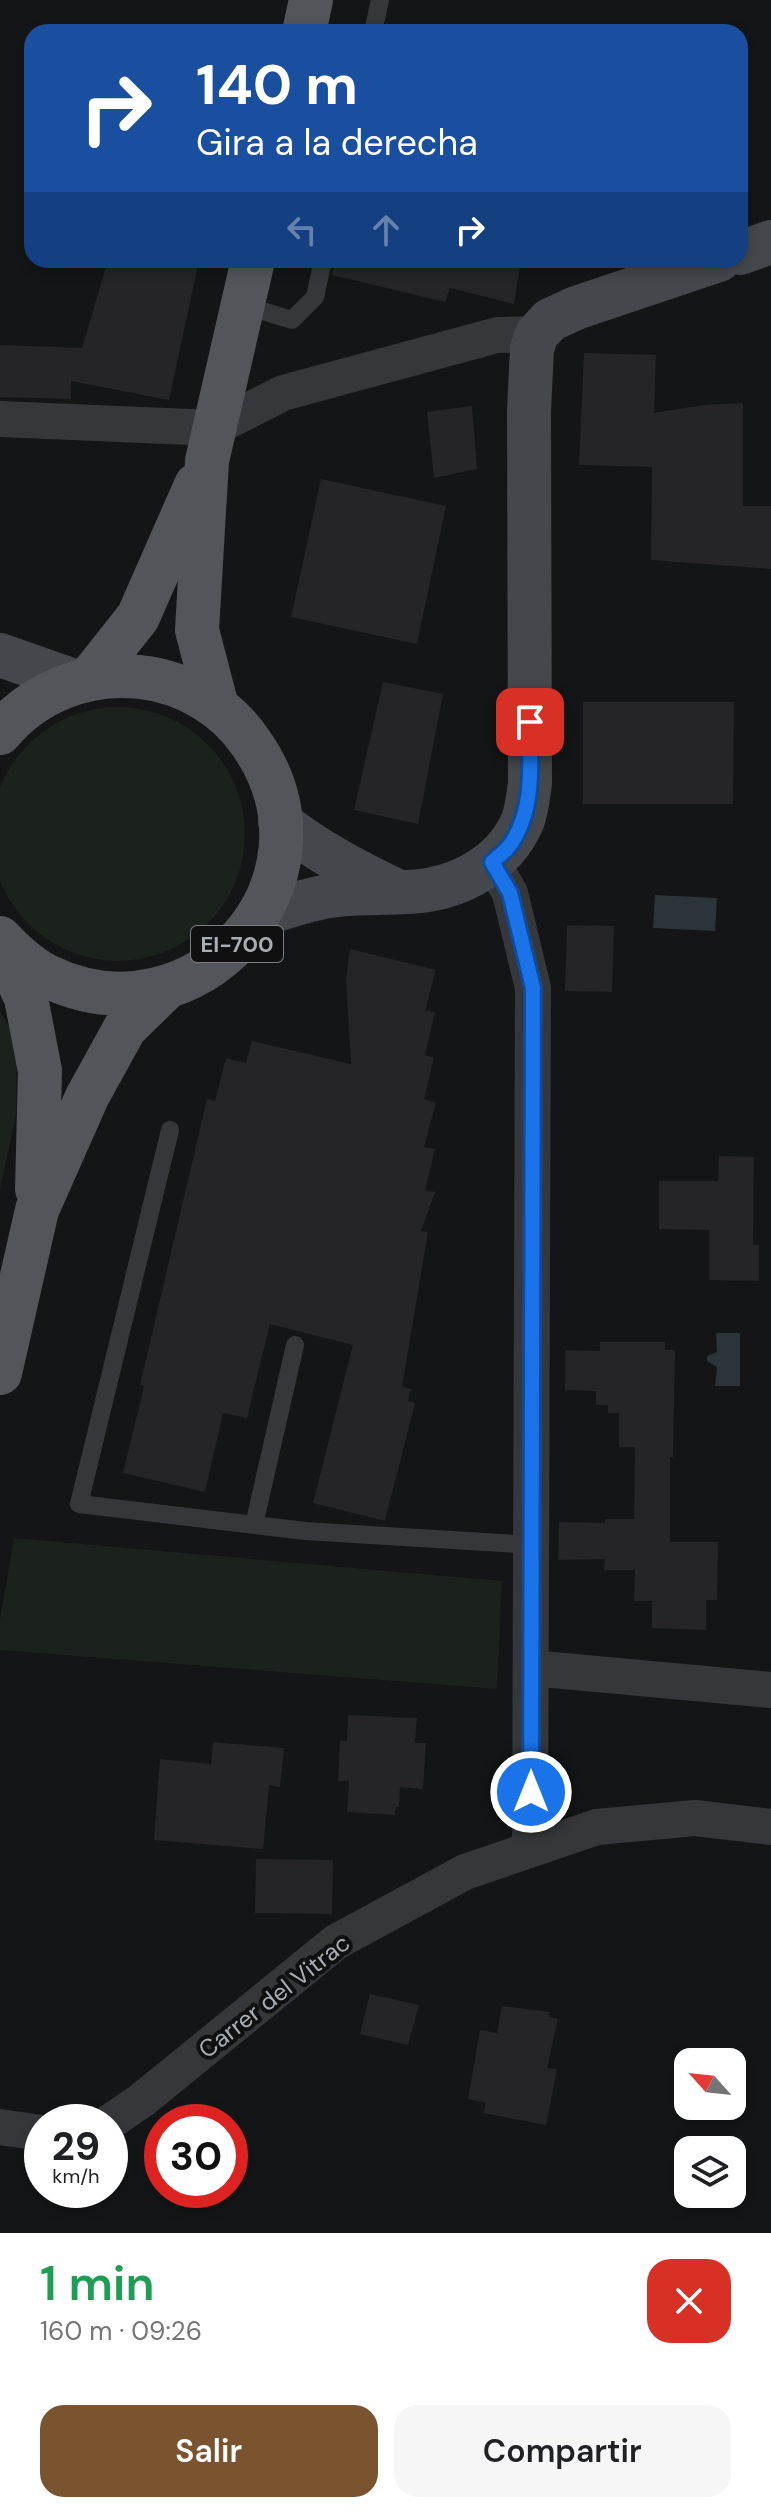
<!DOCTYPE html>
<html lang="es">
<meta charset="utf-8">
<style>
body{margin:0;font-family:"DM Sans",sans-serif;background:#f6f6f6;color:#202124;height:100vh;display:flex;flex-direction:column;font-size:30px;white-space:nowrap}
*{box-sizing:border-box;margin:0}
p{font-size:26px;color:#757577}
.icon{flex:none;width:44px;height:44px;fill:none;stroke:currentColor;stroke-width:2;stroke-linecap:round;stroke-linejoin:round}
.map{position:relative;height:2233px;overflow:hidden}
.details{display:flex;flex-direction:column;background:#fff;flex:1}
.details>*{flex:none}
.banner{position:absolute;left:24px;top:24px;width:724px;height:244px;border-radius:24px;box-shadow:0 4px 12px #0003;background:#1a4fa0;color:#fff;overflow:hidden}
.needle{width:52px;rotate:297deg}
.controls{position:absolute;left:674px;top:2048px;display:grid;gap:16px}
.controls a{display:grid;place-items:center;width:72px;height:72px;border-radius:16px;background:#fff;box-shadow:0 4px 12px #0003;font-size:40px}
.speed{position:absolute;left:24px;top:2104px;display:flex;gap:16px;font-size:40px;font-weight:700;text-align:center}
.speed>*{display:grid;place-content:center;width:104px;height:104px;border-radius:50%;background:#fff;box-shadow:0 4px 12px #0003;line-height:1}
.speed small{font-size:20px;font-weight:400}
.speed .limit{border:12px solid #d22;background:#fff;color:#111}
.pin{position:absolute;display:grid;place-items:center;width:68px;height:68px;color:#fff;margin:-34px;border-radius:16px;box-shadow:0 4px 12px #0006}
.me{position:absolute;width:88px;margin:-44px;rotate:0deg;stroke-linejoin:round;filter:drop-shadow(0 0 6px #0008)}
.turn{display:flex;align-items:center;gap:28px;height:168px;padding:0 40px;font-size:36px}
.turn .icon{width:104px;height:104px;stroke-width:2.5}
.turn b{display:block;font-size:56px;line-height:68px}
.lanes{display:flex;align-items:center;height:76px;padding:0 40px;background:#0003;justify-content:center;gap:40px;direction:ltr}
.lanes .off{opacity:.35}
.round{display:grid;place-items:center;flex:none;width:84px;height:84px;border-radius:24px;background:#f6f6f6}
.overview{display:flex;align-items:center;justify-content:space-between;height:136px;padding:0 40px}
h1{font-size:48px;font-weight:600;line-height:60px;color:#1e9e55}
.primary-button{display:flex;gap:16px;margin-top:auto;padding:16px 40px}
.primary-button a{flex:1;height:92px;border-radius:24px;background:#79542f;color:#fff;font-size:32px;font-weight:600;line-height:92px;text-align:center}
.primary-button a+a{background:#f6f6f6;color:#202124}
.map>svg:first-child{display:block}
</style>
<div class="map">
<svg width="771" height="2233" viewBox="0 0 771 2233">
<rect width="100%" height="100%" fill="#141516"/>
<path fill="#1b211b" d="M-9 834a127 127 0 1 1 254 0a127 127 0 1 1-254 0Z
M 0,1011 L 17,1040 L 16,1116 L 0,1189 Z
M 14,1538 L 502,1581 L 497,1689 L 0,1650 L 0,1619 Z"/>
<path fill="#2b3539" d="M 655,895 L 717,898 L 715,931 L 653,928 Z
M 716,1333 L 740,1333 L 740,1386 L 715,1386 L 717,1367 L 707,1361 L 707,1356 L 717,1352 Z"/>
<path fill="#252527" d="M 108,260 L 199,260 L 169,400 L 71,381 L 71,399 L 0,397 L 0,345 L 82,348 Z
M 335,260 L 521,260 L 514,304 L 450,288 L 445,302 L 332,275 Z
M 584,353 L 656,355 L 654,413 L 703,405 L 743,403 L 743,506 L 771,506 L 771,569 L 651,560 L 652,467 L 579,465 Z
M 472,406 L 477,469 L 434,478 L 427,412 Z
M 321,479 L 446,506 L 417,644 L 291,617 Z
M 383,682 L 443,694 L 418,824 L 354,810 Z
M 583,702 L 734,702 L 733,804 L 583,804 Z
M 567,925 L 614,926 L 612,992 L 565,991 Z
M 350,949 L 436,970 L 425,1011 L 435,1012 L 425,1055 L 434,1058 L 424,1099 L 436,1103 L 424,1147 L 435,1149 L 425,1190 L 435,1192 L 421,1231 L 428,1232 L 402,1387 L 411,1389 L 408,1401 L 415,1403 L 385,1521 L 313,1503 L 353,1345 L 270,1324 L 247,1418 L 223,1413 L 205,1492 L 123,1473 L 144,1386 L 140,1385 L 207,1099 L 215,1101 L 226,1058 L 246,1063 L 252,1041 L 351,1064 L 346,979 Z
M 719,1156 L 754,1157 L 753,1245 L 759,1245 L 759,1281 L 709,1280 L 709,1230 L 659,1229 L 659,1181 L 718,1181 Z
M 600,1342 L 665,1342 L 665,1350 L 675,1350 L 673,1457 L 670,1457 L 670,1542 L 718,1542 L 717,1600 L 706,1600 L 706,1630 L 652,1628 L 652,1601 L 634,1601 L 635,1570 L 604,1570 L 605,1559 L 558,1560 L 559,1522 L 605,1523 L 605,1519 L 634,1519 L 635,1447 L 619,1447 L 619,1413 L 608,1413 L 608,1405 L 596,1405 L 596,1391 L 565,1390 L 565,1350 L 600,1351 Z
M 348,1715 L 417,1718 L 415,1743 L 426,1743 L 423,1789 L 400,1787 L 399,1807 L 396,1807 L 395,1815 L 347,1812 L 349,1781 L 338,1781 L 340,1741 L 347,1741 Z
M 213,1742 L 284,1748 L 280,1787 L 269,1785 L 263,1849 L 154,1840 L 160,1759 L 211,1764 Z
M 256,1859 L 333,1860 L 332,1914 L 255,1913 Z
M 370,1994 L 419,2005 L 408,2045 L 360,2034 Z
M 502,2006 L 550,2012 L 549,2017 L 558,2019 L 547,2068 L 557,2069 L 546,2125 L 483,2113 L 486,2103 L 468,2099 L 480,2030 L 497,2033 Z"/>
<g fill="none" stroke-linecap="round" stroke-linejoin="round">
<path stroke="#36373b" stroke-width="18" d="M 373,32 L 380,0
M 243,305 L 292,320 L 315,297 L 323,260
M 170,1130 L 79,1504 L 305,1531 L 533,1545
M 254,1525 L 295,1345"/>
<path stroke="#36373b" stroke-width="36" d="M 0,419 L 214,428 L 283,393 L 497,335 L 537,334
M 492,862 L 510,893 L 533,988 L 530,1849
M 531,1668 L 771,1690
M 110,2122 L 142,2100 L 336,1942 L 465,1872 L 597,1827 L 695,1818 L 771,1827
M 0,2127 L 42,2133"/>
<path stroke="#44474b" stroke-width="44" d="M 740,253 L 771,242
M 0,655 L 77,682
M 280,822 C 317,851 355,871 397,891
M 258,916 C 282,908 305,900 329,896 C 362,891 395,895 428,890 C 469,883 507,859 523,820 C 527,809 528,796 530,784 L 529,411 L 532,348 L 537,334 L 550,320 L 576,308 L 719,260"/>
<path stroke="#52555a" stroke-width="44" d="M 304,32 L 311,0
M 89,679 L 138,617 L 196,485
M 217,707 L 197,630 L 207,461 L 253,260
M 0,733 C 34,692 87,671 140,677 C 185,682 226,706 251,743 C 347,879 197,1049 47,976 C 29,967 14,953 0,938
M 1,944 L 26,998 L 40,1071 L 37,1189
M 0,1373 L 37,1210 L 87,1097 L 125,1028 L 166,988"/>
</g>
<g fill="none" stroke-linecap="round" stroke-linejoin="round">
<defs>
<path id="route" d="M 530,722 C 530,763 535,810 510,845 C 506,851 498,857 492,862 L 510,893 L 533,988 L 531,1792"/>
</defs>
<use href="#route" stroke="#114b97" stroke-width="20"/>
<use href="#route" stroke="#1a73e8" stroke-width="14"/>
</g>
<g text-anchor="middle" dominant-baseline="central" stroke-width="8" stroke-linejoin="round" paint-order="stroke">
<rect fill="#101011" stroke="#7a7f84" stroke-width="2" x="191" y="926" width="92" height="36" rx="6"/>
<g font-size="22" font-weight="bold" fill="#a7aeb6">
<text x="237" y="944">EI-700</text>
</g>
<g font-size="24" fill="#a7aeb6" stroke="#101011">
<text transform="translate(274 1996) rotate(-38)">Carrer del Vitrac</text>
</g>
</g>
</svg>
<div class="controls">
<a><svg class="needle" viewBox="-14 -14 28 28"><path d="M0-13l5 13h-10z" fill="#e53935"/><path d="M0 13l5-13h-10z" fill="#757577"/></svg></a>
<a><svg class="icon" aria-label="layers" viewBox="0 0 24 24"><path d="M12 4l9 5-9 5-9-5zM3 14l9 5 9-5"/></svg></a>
</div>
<div class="speed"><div>29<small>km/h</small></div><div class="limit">30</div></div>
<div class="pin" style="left:530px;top:722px;background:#d93025"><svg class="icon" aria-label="arrive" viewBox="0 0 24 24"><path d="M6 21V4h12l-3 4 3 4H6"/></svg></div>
<svg class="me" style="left:531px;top:1792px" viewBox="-20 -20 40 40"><circle r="17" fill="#1a73e8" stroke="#fff" stroke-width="3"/><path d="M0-11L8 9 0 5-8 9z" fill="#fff"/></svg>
<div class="banner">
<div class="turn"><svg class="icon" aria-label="right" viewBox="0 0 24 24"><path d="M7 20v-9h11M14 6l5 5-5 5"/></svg><div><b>140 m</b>Gira a la derecha</div></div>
<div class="lanes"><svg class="icon off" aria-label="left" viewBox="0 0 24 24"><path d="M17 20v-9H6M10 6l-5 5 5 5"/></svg><svg class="icon off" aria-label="ahead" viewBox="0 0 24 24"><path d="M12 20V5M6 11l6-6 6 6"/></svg><svg class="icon" aria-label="right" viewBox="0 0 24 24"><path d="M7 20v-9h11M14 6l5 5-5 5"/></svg></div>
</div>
</div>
<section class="details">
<div class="overview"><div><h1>1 min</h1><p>160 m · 09:26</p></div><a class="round" style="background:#d93025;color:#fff"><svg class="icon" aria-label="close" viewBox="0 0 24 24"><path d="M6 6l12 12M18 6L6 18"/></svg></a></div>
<div class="primary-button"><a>Salir</a><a>Compartir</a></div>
</section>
